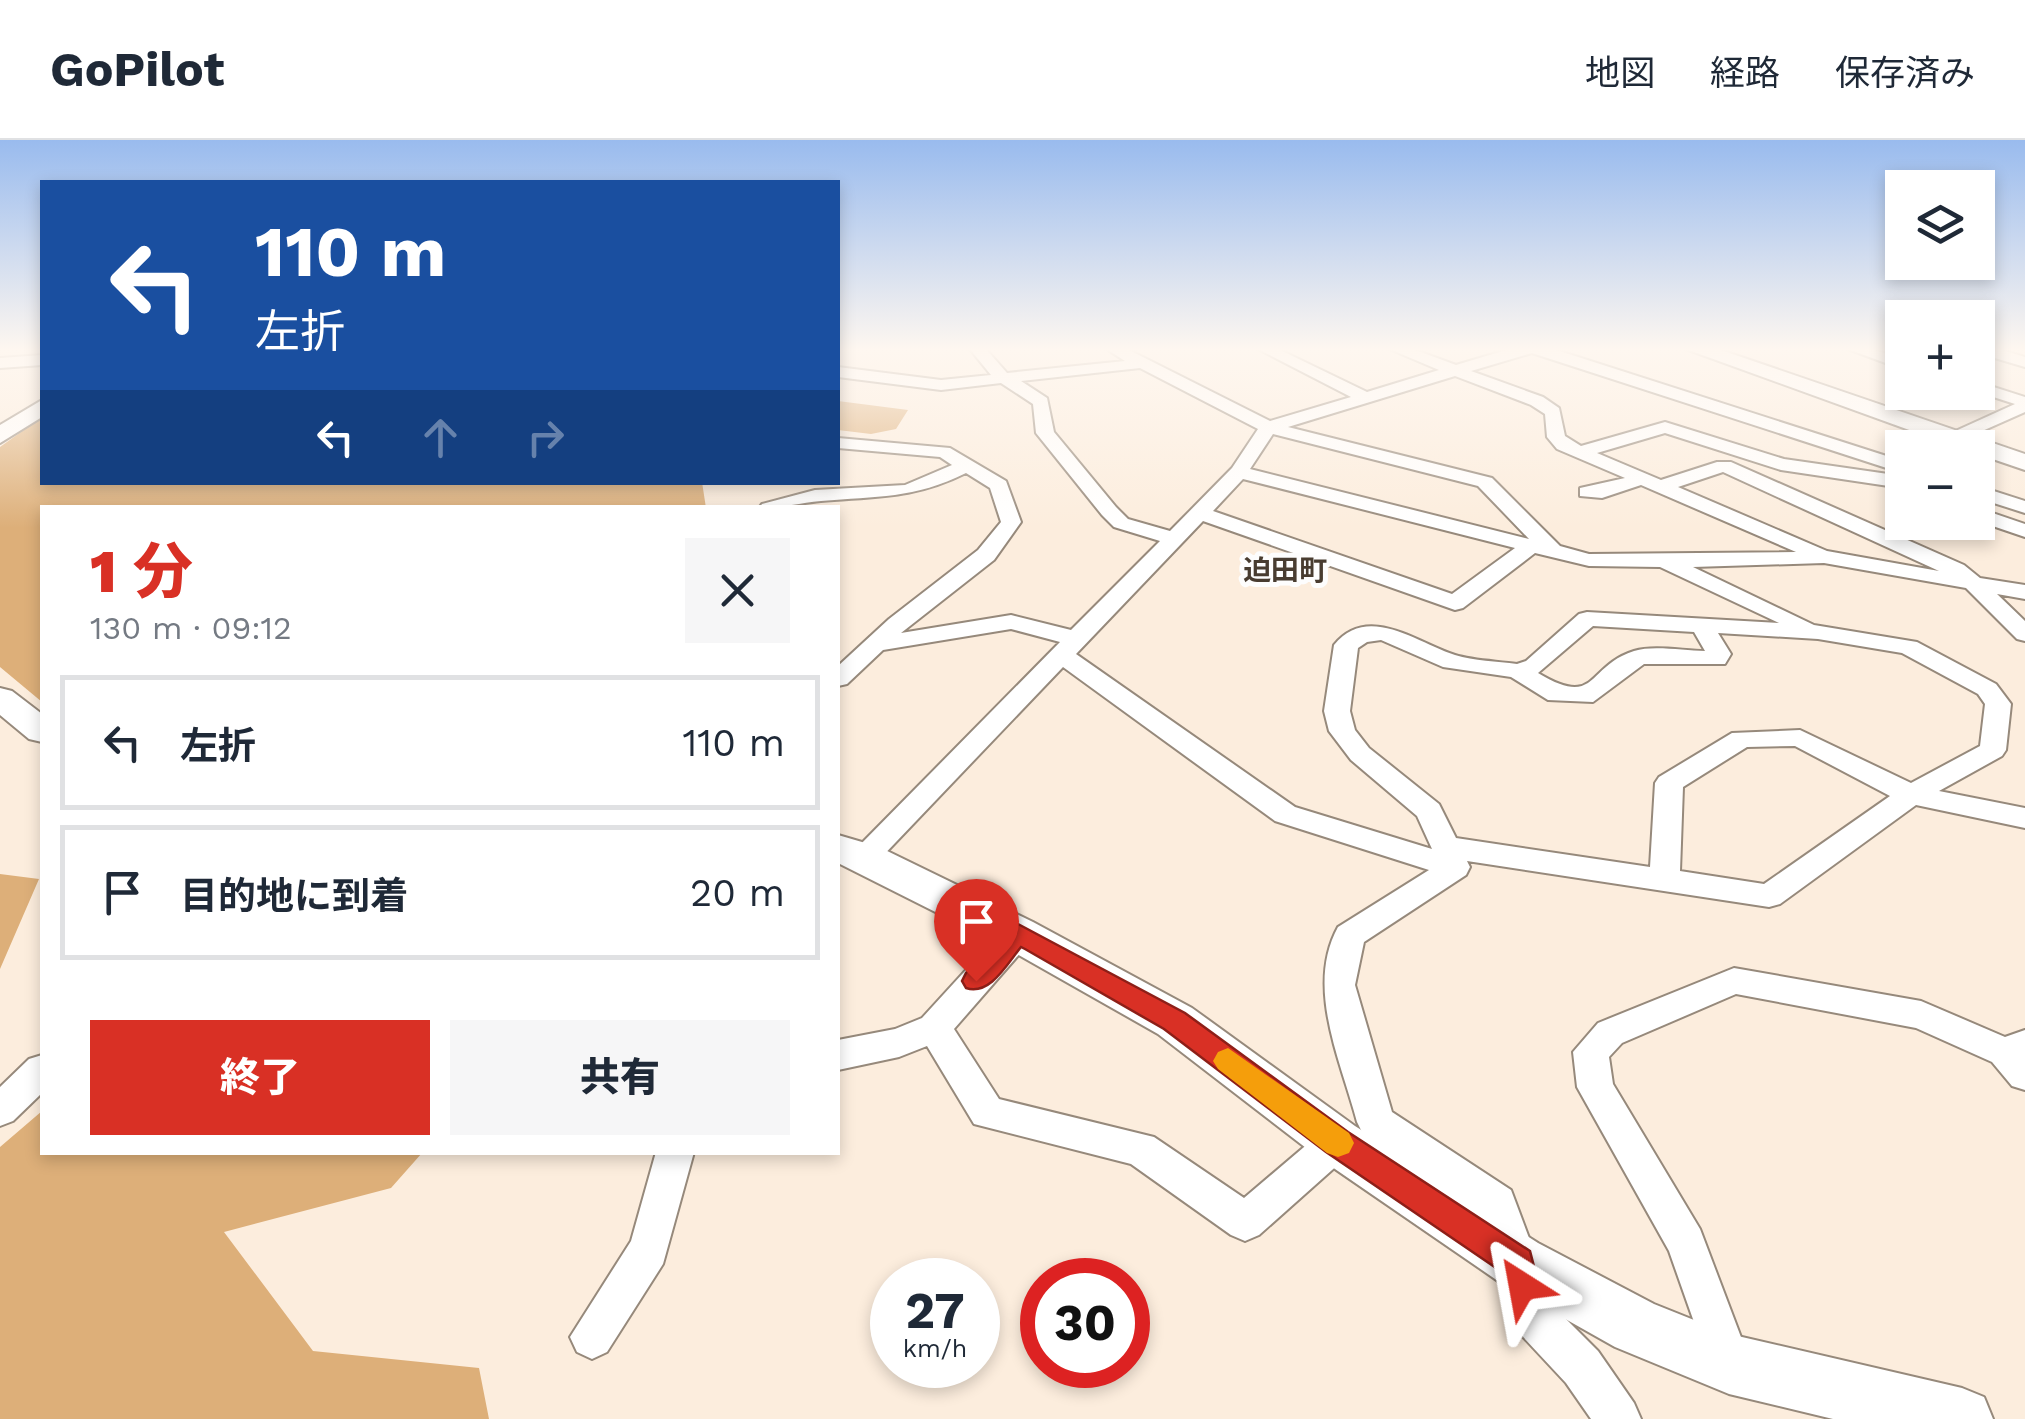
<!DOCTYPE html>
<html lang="ja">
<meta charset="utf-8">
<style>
body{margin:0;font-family:"Work Sans","Noto Sans JP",sans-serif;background:#f6f6f7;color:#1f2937;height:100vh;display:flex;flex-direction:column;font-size:38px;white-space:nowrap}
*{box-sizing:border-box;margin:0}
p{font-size:32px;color:#747a83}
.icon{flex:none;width:55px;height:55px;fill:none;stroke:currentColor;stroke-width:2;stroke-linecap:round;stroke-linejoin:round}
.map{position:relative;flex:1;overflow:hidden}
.sheet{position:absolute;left:40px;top:365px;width:800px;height:650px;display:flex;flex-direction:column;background:#fff;border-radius:0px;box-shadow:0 5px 15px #0003}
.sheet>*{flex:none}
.hud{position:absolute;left:40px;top:40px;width:800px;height:305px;border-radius:0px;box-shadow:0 5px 15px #0003;background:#1a4fa0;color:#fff;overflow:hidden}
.fabs{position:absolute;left:1885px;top:30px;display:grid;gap:20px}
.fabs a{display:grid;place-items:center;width:110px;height:110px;border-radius:0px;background:#fff;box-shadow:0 5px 15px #0003;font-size:50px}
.speed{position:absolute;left:870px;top:1118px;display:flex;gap:20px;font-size:50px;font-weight:700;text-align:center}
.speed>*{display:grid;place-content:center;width:130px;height:130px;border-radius:50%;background:#fff;box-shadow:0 5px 15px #0003;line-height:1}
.speed small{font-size:25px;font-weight:400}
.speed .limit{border:15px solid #d22;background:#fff;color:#111}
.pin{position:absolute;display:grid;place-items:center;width:85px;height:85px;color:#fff;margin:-102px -42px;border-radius:50% 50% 50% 0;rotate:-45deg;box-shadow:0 0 10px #0007}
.pin .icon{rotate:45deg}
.me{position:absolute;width:110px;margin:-55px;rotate:326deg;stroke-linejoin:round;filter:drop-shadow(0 0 8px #0008)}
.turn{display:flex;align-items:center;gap:35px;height:210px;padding:0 50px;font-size:45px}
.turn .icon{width:130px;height:130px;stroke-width:2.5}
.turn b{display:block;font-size:70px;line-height:85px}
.lanes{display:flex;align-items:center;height:95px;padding:0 50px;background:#0003;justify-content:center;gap:50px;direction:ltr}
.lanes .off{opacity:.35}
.round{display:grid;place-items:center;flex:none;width:105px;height:105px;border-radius:0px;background:#f6f6f7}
.summary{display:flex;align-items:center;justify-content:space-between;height:170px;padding:0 50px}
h1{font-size:60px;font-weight:800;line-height:75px;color:#d93025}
.primary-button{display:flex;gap:20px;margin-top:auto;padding:20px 50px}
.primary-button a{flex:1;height:115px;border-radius:0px;background:#d93025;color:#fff;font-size:40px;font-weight:800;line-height:115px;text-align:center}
.primary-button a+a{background:#f6f6f7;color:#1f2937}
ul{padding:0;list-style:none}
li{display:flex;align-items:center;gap:30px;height:135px;margin:0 20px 15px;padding:0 30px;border:5px solid #e0e1e3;border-radius:0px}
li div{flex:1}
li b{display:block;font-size:38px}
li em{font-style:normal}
header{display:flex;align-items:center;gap:60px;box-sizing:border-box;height:140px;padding:0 50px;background:#fff;border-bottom:2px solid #e0e1e3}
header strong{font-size:48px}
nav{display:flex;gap:55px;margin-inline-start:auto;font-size:35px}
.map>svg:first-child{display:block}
</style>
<header>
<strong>GoPilot</strong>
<nav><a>地図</a><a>経路</a><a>保存済み</a></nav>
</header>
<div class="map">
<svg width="2025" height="1279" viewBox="0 0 2025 1279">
<rect width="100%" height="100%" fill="#fceddd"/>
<path fill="#ddaf79" d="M 838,261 L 908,270 L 896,289 L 871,294 L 838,290 Z
M 42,277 L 42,342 L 702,342 L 706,368 L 42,368 L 42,562 L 0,527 L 0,307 Z
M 0,734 L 39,739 L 0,829 Z
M 42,971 L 42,1012 L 422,1013 L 391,1048 L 224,1092 L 313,1211 L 479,1228 L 489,1279 L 0,1279 L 0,1007 Z"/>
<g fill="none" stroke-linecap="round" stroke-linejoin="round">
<defs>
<path id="street" d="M 969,208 L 985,208 L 1007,233 L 1125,221 L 1105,208 L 1125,208 L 1270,281 L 1351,257 L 1256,208 L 1276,208 L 1367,252 L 1439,230 L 1387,208 L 1410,208 L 1456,225 L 1513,208 L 1550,208 L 1902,321 L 1902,333 L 1532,213 L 1471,231 L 1543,257 L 1559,268 L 1565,296 L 1581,306 L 1665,282 L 1784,319 L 1902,336 L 1902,348 L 1781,330 L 1665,293 L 1597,313 L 1661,340 L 1717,322 L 1731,322 L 1964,425 L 1980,438 L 2025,445 L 2025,459 L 1997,454 L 2025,481 L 2025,501 L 2017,499 L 1966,448 L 1824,423 L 1693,427 L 1814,485 L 1917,502 L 1996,544 L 2011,564 L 2006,610 L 2002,616 L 1939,651 L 2025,668 L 2025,688 L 1916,665 L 1780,764 L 1769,767 L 1467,721 L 1470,727 L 1466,735 L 1364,802 L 1355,845 L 1392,972 L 1511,1050 L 1538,1122 L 1546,1159 L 1598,1211 L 1634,1263 L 1641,1279 L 1591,1279 L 1566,1243 L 1512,1185 L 1481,1075 L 1363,994 L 1357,982 C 1341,921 1305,847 1338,787 L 1429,730 L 1275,681 L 1063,527 L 875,724 L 865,727 L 855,724 L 850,717 L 855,710 L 1060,502 L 1011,489 L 883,510 L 847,544 L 838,546 L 838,526 L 889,479 L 978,410 L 1001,382 L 990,348 L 966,333 C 914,359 877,356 821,361 C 800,363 781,368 759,368 L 762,364 L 815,350 L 905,345 L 952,325 L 940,317 L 838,308 L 838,298 L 950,308 L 1006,341 L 1021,382 L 994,420 L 901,493 L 1011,475 L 1071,490 L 1160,401 L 1114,387 L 1102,375 L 1036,293 L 1033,264 L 1001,243 L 941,250 L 838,237 L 838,227 L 941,240 L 991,235 ZM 1140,228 L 1258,289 L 1232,328 L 1170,391 L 1128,379 L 1116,367 L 1054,292 L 1047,258 L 1021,241 ZM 1455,236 L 1531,265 L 1545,274 L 1547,297 L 1557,309 L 1625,338 L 1580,348 L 1580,356 L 1602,358 L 1641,345 L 1796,412 L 1589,414 L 1560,406 L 1492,338 L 1288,287 ZM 1273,294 L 1478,346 L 1529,399 L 1250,329 ZM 1723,332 L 1939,431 L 1827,411 L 1678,347 ZM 1243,339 L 1515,408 L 1452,454 L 1213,371 ZM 1203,381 L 1455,470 L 1463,468 L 1535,413 L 1589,426 L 1660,427 L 1779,483 L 1587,472 L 1579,474 L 1526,521 L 1517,524 C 1497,521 1474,521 1455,515 C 1417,503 1368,463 1334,505 L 1324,571 L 1329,591 L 1351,620 L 1417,676 L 1432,709 L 1295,667 L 1076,514 ZM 1593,486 L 1694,492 L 1705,511 C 1684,511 1654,505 1634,511 C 1586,526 1598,569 1538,533 ZM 1718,493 L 1818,499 L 1902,513 L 1978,554 L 1985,564 L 1980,606 L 1911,643 L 1800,590 L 1732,593 L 1659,637 L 1655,643 L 1650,727 L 1456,698 L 1439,664 L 1369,608 L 1355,590 L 1350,571 L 1358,508 L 1367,502 L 1381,500 L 1443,527 L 1511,537 L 1548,560 L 1593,562 L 1644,524 L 1725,524 L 1731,514 ZM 1795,606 L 1890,656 L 1764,744 L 1680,731 L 1683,647 L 1747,607 Z
M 1845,208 L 1869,208 L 1902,219 L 1902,229 Z
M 1978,208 L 1996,208 L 2025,217 L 2025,227 L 1978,213 Z
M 42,215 L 42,225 L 0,228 L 0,218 Z
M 1978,242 L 2025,257 L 2025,272 L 1944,308 L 1918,308 L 2015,264 L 1978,252 Z
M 1978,346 L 2025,361 L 2025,373 L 1978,358 Z
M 1978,368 L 2025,384 L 2025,397 L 1978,381 Z
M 1018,782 L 1029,785 L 1034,794 L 1029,803 L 954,889 L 999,959 L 1154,997 L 1244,1058 L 1324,990 L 1337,985 L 1350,990 L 1356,1002 L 1350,1014 L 1259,1095 L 1245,1101 L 1231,1095 L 1131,1024 L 974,984 L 927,906 L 899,917 L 838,930 L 838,900 L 895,889 L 922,878 L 1007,785 Z
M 1734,828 L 1921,861 L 2005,897 L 2025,890 L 2025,950 L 2012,946 L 1992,922 L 1916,888 L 1736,854 L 1622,903 L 1609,917 L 1613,944 L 1700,1089 L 1750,1221 L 1743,1236 L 1728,1243 L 1713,1236 L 1669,1111 L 1577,947 L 1573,912 L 1598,883 Z
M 42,915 L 42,953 L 13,981 L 0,986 L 0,947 L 29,919 Z
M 656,1012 L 694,1012 L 663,1124 L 607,1212 L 592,1219 L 577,1212 L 570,1197 L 631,1101 Z"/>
<path id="secondary" d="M 1683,208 L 1715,208 L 2025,314 L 2025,330 L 1978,314 L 1978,308 L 1959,308 Z
M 42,260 L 42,277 L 0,303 L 0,285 Z
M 0,548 L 12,551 L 42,574 L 42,602 L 29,599 L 0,575 Z
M 838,695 L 879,707 L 1033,782 L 1192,868 L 1355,986 L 1538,1103 L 1654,1164 L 1729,1194 L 1962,1248 L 1984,1257 L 1993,1279 L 1833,1279 L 1729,1254 L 1615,1207 L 1498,1141 L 1319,1018 L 1158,894 L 1003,806 L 838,723 Z"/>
</defs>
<use href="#street" stroke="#96897b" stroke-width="4"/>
<use href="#secondary" stroke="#96897b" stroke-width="4"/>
<use href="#street" fill="#fff" fill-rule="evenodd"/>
<use href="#secondary" fill="#fff" fill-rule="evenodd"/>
</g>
<linearGradient id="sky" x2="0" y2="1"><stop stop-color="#9be"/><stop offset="0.54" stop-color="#fef7f0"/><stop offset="1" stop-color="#fef7f0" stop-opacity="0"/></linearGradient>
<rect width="2025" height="388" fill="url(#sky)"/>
<path fill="#d93025" stroke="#8d1f18" stroke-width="2.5" d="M 1018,784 L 1185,873 L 1348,992 L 1530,1111 L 1539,1146 L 1534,1158 L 1522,1163 L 1510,1158 L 1502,1132 L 1326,1012 L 1164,889 L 1025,809 L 1021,807 C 1007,824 990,856 966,848 L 962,841 L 966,833 L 1009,787 Z"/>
<path fill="#f59e0b" d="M 1228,908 L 1349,993 L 1354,1003 L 1349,1013 L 1338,1017 L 1327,1013 L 1218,929 L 1213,921 L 1218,912 Z"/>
<g text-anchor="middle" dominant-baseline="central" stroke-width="10" stroke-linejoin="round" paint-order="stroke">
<g font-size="28" font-weight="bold" fill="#483c30" stroke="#fdfdfd">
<text x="1285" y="430">迫田町</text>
</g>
</g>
</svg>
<div class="fabs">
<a><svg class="icon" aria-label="layers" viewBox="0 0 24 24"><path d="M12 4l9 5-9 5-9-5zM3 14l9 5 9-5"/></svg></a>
<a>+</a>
<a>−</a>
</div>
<div class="speed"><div>27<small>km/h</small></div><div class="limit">30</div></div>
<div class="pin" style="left:976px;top:841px;background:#d93025"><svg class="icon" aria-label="arrive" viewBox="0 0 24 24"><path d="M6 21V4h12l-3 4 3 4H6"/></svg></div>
<svg class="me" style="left:1522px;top:1146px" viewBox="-20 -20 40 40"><path d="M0-17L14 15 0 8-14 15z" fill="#d93025" stroke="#fff" stroke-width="4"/></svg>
<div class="hud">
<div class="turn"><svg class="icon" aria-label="left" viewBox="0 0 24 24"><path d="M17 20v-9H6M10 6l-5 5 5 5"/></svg><div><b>110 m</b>左折</div></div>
<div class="lanes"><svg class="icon" aria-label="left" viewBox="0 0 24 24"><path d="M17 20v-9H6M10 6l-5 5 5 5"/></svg><svg class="icon off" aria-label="ahead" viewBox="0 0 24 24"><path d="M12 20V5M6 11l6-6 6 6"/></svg><svg class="icon off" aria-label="right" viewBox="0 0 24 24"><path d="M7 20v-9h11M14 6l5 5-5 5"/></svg></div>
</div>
<section class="sheet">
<div class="summary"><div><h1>1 分</h1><p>130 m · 09:12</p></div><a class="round"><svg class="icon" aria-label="close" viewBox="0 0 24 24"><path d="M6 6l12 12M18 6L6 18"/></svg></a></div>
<ul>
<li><svg class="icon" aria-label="left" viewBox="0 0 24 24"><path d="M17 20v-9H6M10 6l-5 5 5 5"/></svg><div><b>左折</b></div><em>110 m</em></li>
<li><svg class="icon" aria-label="arrive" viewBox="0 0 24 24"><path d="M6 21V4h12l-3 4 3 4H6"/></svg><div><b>目的地に到着</b></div><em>20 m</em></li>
</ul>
<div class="primary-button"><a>終了</a><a>共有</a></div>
</section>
</div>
